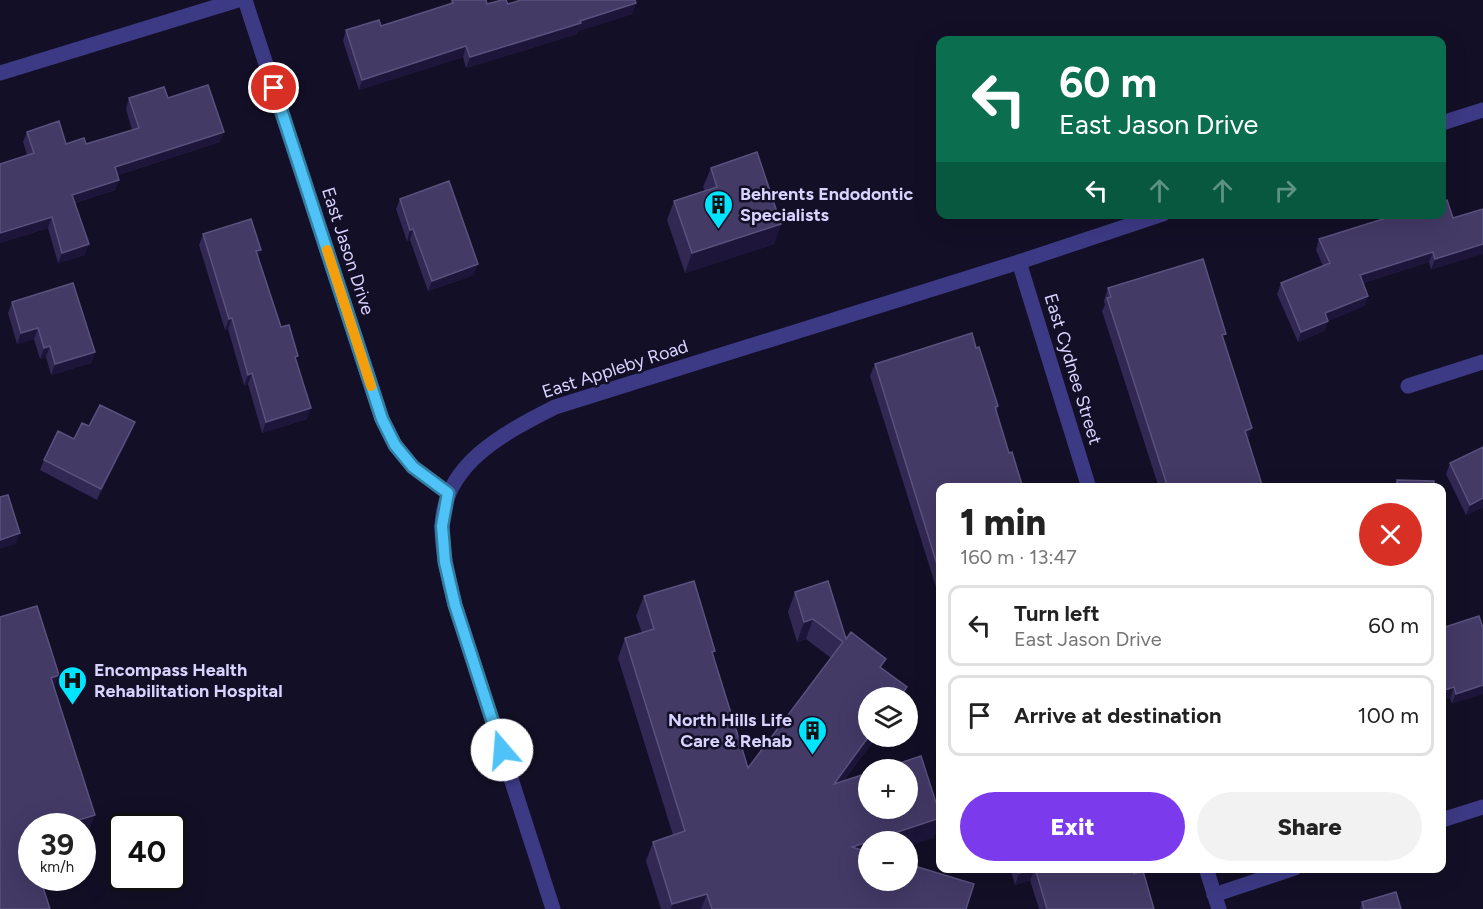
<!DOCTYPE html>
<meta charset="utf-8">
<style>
body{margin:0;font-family:Figtree,sans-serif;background:#f2f2f2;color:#222;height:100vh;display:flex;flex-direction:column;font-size:22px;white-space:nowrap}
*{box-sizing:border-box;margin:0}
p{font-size:20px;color:#767676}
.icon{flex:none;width:33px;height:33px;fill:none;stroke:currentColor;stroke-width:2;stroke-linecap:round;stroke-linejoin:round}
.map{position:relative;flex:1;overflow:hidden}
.side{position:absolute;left:936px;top:483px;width:510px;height:390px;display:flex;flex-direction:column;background:#fff;border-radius:12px;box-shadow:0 6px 24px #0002}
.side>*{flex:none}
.guide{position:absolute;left:936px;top:36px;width:510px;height:183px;border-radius:12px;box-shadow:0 6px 24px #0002;background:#0b6e4f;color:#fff;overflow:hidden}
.buttons{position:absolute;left:858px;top:687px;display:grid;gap:12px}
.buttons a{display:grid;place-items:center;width:60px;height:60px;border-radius:50%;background:#fff;box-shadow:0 6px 24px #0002;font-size:30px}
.speed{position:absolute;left:18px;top:813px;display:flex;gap:12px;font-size:30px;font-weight:700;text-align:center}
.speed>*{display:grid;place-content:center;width:78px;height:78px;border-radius:50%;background:#fff;box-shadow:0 6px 24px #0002;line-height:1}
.speed small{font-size:15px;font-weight:400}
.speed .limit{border:3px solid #111;border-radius:9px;background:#fff;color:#111}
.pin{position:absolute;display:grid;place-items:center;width:51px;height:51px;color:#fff;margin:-26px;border:3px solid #fff;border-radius:50%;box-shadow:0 2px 6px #0007}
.me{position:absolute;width:66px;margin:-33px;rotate:342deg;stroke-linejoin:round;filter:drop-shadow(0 0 4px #0008)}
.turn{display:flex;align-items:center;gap:21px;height:126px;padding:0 24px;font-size:27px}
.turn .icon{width:78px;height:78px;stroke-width:2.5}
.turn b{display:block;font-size:42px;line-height:51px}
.lanes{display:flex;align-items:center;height:57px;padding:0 24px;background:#0003;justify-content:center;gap:30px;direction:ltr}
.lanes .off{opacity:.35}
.round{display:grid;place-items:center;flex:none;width:63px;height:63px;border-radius:32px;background:#f2f2f2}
.headline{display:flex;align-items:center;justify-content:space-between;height:102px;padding:0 24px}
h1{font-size:36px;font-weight:800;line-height:45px}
.cta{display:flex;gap:12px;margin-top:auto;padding:12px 24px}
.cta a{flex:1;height:69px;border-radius:36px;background:#7c3aed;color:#fff;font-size:24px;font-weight:800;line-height:69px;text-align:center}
.cta a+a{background:#f2f2f2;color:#222}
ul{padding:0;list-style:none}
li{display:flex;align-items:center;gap:18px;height:81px;margin:0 12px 9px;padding:0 12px;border:3px solid #e0e0e0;border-radius:12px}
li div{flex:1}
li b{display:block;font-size:22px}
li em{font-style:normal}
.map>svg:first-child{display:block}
</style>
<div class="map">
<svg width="1483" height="909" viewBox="0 0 1483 909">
<rect width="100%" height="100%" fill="#130f26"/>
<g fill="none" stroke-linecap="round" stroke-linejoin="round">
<path stroke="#3d3a85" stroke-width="15" d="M 245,0 L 382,419 L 395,445 L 413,467 L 448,493
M 0,73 L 238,0
M 1019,262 L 1089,488
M 1408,386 L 1483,362
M 1442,820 L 1483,807
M 1206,868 L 1219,909
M 1214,895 L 1295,868"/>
<path stroke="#3d3a85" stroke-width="15" d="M 1442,123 L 1483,110
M 553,909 L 455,605 C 449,580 442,554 442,528 C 442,464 506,432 555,407 L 1019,262 L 1163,214"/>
</g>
<path fill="#312854" d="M 452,0 L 487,4 L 636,3 L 632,14 L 578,31 L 577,34 L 466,68 L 463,57 L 359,90 L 343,41 L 346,30 L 381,26 L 450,4 Z
M 129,98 L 168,98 L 220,142 L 118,175 L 119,180 L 115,190 L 75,203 L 85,255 L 58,263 L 48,228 L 0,243 L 0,164 L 27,155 L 23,142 L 27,132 L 66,144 L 86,144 L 132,130 L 126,109 Z
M 711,168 L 781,224 L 774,244 L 685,273 L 667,220 L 674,201 L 705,191 L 703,187 Z
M 400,199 L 474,275 L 428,291 L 410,240 L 407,241 L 396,209 Z
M 1453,218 L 1431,270 L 1429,262 L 1363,283 L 1368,296 L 1364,306 L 1328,321 L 1324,331 L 1298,342 L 1277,294 L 1281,283 L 1323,266 L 1316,250 L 1319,239 Z
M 203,234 L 261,250 L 258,257 L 281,327 L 296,361 L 307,419 L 262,433 L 248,384 L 244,385 L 228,329 L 225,330 L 199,245 Z
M 1108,288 L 1224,341 L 1248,440 L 1263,488 L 1159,488 L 1102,311 L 1105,305 L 1104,301 Z
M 12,302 L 95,352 L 91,363 L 51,375 L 46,357 L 40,359 L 34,339 L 17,344 L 8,313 Z
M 976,348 L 998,406 L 997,411 L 940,488 L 940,600 L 870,376 L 875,364 Z
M 89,426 L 131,433 L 97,500 L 40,470 L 44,460 L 74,439 Z
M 1483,447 L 1483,507 L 1466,515 L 1446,474 L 1450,463 Z
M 795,592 L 846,639 L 882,669 L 868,736 L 877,736 L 844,780 L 934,838 L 868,842 L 868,880 L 966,909 L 661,909 L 646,861 L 653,842 L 673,835 L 618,658 L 625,638 L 642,633 L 636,616 L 644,596 L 713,657 L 748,768 L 831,658 L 806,639 L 797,642 L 788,612 Z
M 1479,616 L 1483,628 L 1452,704 L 1450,698 Z
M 1010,868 L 1133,868 L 1134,874 L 1154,909 L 1039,909 L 1030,880 L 1015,885 Z
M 1362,902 L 1401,909 L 1360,909 Z"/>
<path fill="#1d163a" d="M 636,3 L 632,14 L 578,31 L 577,34 L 466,68 L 470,57 Z
M 466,46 L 463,57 L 359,90 L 362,80 Z
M 224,132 L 220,142 L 111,177 L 115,167 Z
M 119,180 L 115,190 L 68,205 L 72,195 Z
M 52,217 L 48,228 L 0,243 L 0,233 Z
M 781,224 L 774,244 L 685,273 L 692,253 Z
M 413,229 L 410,240 L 407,241 L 410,230 Z
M 89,244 L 85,255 L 58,263 L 62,253 Z
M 1483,244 L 1483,254 L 1431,270 L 1435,259 Z
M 261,250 L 257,260 L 256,251 Z
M 1433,252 L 1429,262 L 1356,285 L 1360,275 Z
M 478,264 L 474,275 L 428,291 L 432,281 Z
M 1368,296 L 1364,306 L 1328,321 L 1324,331 L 1298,342 L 1301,332 L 1325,313 Z
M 232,318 L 228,329 L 225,330 L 229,319 Z
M 38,328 L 34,339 L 17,344 L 21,333 Z
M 50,346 L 46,357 L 40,359 L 44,348 Z
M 95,352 L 91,363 L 51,375 L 55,364 Z
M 252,373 L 248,384 L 244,385 L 248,375 Z
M 311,408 L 307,419 L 262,433 L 266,422 Z
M 135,422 L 131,433 L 97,500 L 101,489 Z
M 1252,428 L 1248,441 L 1245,431 Z
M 1483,498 L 1483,507 L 1466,515 L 1470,505 Z
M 20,533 L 16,544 L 0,549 L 0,540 Z
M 813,619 L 806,639 L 797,642 L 804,622 Z
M 59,675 L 49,701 L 51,678 Z
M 1483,685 L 1483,694 L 1452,704 L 1456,694 Z
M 907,687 L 903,698 L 899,698 Z
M 1454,687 L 1450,698 L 1442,701 L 1442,691 Z
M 869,736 L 877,736 L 826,803 L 834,784 Z
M 95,815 L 85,841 L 82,842 L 82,826 L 59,826 Z
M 940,818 L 934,838 L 908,846 L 908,842 L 869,842 Z
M 32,835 L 32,858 L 27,836 Z
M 868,842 L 868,859 L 852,847 Z
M 1033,868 L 1035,868 L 1030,880 L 1015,885 L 1019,873 Z
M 707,894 L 701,909 L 671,909 L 672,904 Z"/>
<path fill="#433a66" stroke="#5a527e" stroke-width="1.5" d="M 452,0 L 486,0 L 487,4 L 502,0 L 506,0 L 508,4 L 521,0 L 635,0 L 636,3 L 580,21 L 581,23 L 470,57 L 466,46 L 362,80 L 346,30 L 379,20 L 381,26 L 453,3 Z
M 208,85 L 224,132 L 115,167 L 119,180 L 72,195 L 89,244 L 62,253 L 52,217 L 0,233 L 0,164 L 34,153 L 27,132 L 59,121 L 66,144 L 84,138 L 86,144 L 139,128 L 129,98 L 164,87 L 168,98 Z
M 757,152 L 781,224 L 692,253 L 674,201 L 717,187 L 711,168 Z
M 449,181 L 478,264 L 432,281 L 413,229 L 410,230 L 400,199 Z
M 1447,200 L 1453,218 L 1483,209 L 1483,244 L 1435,259 L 1433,252 L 1360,275 L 1368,296 L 1325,313 L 1328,321 L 1301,332 L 1281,283 L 1330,263 L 1319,239 L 1399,214 L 1442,214 L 1442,201 Z
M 251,219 L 261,250 L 256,251 L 281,327 L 289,325 L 298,356 L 295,357 L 311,408 L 266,422 L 252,373 L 248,375 L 232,318 L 229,319 L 203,234 Z
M 1203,259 L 1226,334 L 1222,335 L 1252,428 L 1245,431 L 1263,488 L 1168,488 L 1107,298 L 1111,297 L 1108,288 Z
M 73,283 L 95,352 L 55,364 L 50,346 L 44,348 L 38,328 L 21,333 L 12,302 Z
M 972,333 L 976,348 L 979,347 L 998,406 L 995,407 L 1009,453 L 1012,452 L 1023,488 L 940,488 L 940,574 L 875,364 Z
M 100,405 L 135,422 L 101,489 L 44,460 L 58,431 L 74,439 L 82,423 L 89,426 Z
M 1483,447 L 1483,498 L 1470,505 L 1450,463 Z
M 1397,480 L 1434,481 L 1434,488 L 1397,488 Z
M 8,495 L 20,533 L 0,540 L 0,497 Z
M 694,581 L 715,651 L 712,652 L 748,768 L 843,642 L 813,619 L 804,622 L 795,592 L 828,581 L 846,639 L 851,632 L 886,659 L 880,667 L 907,687 L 899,698 L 868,698 L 868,736 L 869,736 L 834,784 L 868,773 L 868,808 L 908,808 L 908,770 L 879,770 L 921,756 L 940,815 L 940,818 L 852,847 L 868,852 L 868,880 L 908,880 L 908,864 L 974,884 L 966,909 L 712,909 L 707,894 L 672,904 L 653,842 L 685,831 L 625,638 L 654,629 L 644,596 Z
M 37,606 L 59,675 L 51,678 L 95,815 L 59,826 L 32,826 L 32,835 L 27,836 L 32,850 L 32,878 L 40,878 L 50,909 L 0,909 L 0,617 Z
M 1479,616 L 1483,628 L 1483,685 L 1456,694 L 1454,687 L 1442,691 L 1442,628 Z
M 1018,868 L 1033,868 L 1019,873 Z
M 1035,868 L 1133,868 L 1134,874 L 1143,871 L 1154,909 L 1047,909 Z
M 1396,892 L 1401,909 L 1364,909 L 1362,902 Z"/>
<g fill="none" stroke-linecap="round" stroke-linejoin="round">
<defs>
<path id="route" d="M 274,88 L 382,419 L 395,445 L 413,467 L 448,493 L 442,526 L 445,562 L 455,605 L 502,750"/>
</defs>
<use href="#route" stroke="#337fa1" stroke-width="15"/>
<use href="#route" stroke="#4fc3f7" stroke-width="10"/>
<path stroke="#f59e0b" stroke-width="10" d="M 327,250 L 371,386"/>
</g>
<defs>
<symbol id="building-pin" viewBox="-11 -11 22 30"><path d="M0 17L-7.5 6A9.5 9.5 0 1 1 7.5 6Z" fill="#00e5ff" stroke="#130f26"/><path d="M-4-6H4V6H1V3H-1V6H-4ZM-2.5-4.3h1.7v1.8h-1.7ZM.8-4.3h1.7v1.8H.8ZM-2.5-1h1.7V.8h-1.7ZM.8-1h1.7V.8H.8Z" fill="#111"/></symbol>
<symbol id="hospital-pin" viewBox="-11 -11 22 30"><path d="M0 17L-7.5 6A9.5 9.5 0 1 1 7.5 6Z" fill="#00e5ff" stroke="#130f26"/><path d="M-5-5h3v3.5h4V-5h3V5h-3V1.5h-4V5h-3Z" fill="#111"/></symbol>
</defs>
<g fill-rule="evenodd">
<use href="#building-pin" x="702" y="188" width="33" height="45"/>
<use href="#hospital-pin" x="56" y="664" width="33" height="45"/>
<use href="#building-pin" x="796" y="714" width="33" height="45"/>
</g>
<g text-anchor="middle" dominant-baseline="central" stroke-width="5" stroke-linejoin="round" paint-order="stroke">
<g font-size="18" font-weight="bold" fill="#d9d4ff" stroke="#130f26" text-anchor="start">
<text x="740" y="194">Behrents Endodontic<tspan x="740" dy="21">Specialists</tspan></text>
<text x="94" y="670">Encompass Health<tspan x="94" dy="21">Rehabilitation Hospital</tspan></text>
<text x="792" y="720" text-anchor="end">North Hills Life<tspan x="792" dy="21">Care &amp; Rehab</tspan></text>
</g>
<g font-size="18" fill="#d9d4ff" stroke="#130f26">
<text transform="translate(348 251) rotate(72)">East Jason Drive</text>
<text transform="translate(615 369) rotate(-18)">East Appleby Road</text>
<text transform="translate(1073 369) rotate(73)">East Cydnee Street</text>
</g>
</g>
</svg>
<div class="buttons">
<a><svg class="icon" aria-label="layers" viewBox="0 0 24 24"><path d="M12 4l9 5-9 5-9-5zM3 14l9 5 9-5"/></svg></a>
<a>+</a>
<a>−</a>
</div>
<div class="speed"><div>39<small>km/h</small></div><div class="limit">40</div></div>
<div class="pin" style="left:274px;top:88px;background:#d93025"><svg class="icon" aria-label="arrive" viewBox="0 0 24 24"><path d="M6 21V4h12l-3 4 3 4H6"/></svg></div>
<svg class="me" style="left:502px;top:750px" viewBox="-20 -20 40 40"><circle r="19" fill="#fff"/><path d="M0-13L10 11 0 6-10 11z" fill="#4fc3f7"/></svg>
<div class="guide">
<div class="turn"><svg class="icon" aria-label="left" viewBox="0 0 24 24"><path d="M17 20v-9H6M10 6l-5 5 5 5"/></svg><div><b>60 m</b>East Jason Drive</div></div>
<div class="lanes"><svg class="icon" aria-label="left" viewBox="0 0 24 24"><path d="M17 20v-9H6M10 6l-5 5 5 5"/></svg><svg class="icon off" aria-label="ahead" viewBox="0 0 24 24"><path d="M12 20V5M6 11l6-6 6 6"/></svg><svg class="icon off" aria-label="ahead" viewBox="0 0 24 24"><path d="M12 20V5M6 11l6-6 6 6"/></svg><svg class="icon off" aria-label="right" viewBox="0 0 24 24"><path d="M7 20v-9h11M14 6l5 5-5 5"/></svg></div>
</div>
<section class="side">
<div class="headline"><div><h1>1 min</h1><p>160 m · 13:47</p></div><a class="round" style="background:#d93025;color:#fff"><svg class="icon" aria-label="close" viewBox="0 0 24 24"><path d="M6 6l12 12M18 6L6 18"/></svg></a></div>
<ul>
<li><svg class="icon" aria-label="left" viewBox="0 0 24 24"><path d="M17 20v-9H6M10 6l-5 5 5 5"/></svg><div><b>Turn left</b><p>East Jason Drive</p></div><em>60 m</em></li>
<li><svg class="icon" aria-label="arrive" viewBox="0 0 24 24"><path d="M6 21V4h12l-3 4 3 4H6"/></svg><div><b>Arrive at destination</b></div><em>100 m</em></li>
</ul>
<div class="cta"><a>Exit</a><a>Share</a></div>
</section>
</div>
